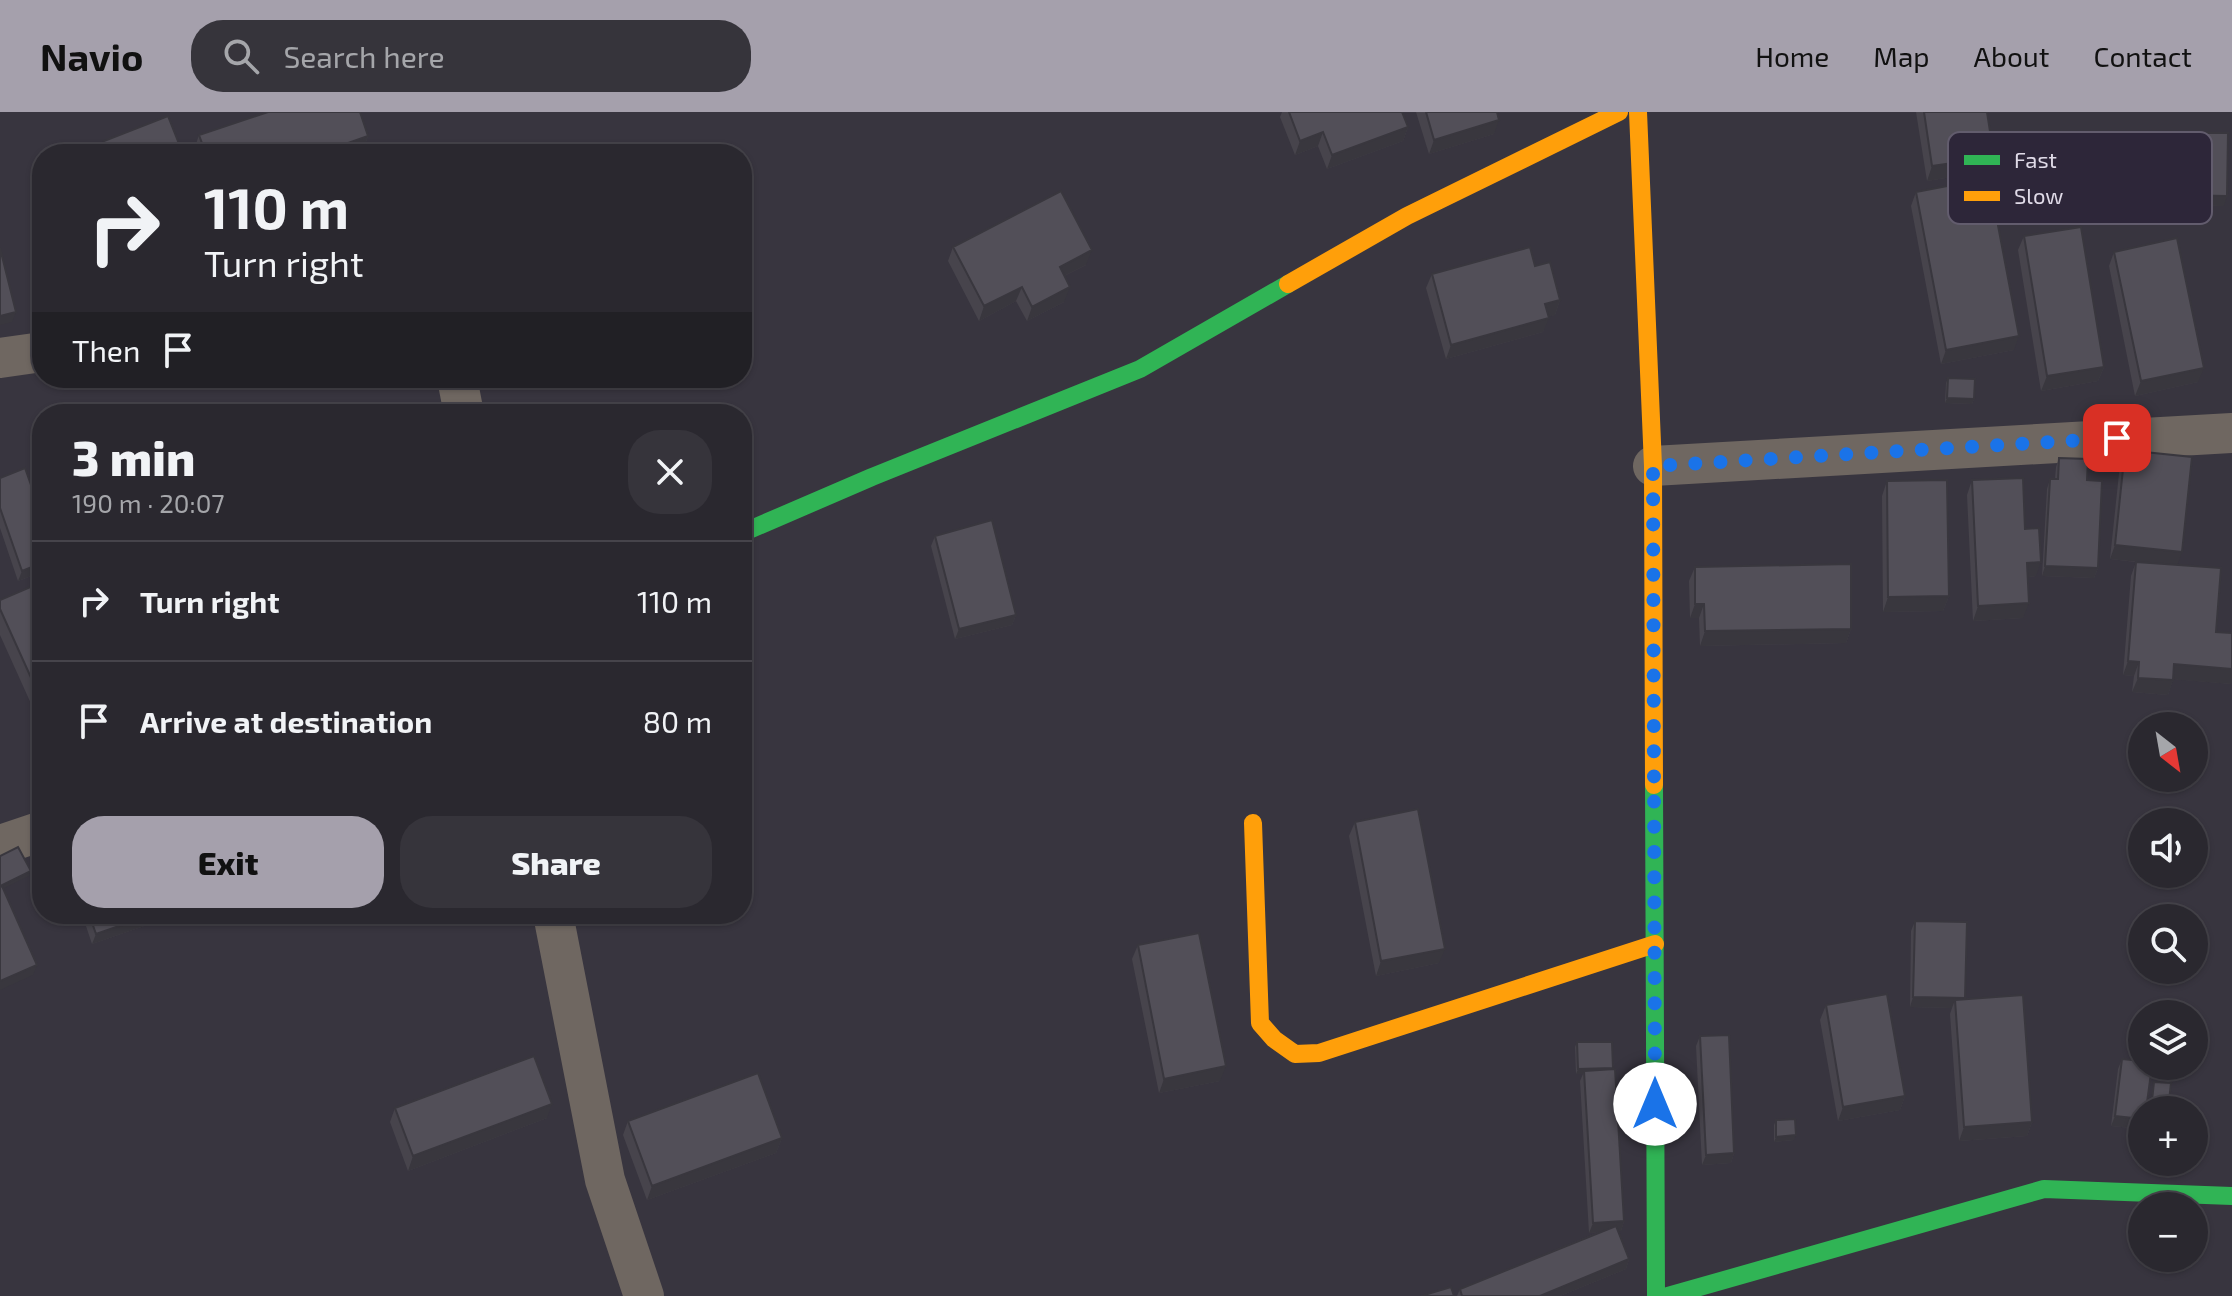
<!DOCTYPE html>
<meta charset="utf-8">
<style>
body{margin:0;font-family:"Exo 2",sans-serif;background:#36343b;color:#f1f3f6;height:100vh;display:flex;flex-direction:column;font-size:30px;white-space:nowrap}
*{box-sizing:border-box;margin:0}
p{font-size:26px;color:#a5a6aa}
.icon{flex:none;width:44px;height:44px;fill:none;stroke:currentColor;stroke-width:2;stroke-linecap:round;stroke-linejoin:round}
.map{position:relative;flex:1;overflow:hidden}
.details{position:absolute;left:32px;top:292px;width:720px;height:520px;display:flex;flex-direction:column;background:#2a282f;border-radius:32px;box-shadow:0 2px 6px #0004,0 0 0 2px #46444b}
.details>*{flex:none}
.guide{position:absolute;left:32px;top:32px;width:720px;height:244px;border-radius:32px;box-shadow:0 2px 6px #0004,0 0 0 2px #46444b;background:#2a282f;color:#f1f3f6;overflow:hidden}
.needle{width:52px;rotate:149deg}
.fabs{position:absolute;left:2128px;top:600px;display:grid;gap:16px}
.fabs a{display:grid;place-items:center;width:80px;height:80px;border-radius:50%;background:#2a282f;box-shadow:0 2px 6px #0004,0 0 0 2px #46444b;font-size:40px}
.pin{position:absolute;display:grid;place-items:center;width:68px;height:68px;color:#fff;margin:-34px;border-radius:16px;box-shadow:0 4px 12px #0006}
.me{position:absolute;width:88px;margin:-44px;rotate:0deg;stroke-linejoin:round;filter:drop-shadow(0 0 6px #0008)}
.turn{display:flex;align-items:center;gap:28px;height:168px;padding:0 40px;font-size:36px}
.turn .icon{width:104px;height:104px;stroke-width:2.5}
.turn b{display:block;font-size:56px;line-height:68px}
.then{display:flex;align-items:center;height:76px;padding:0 40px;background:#0003;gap:16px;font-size:30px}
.round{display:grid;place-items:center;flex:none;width:84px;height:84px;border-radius:32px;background:#36343b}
.overview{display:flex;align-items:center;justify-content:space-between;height:136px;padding:0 40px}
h1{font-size:48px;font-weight:800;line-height:60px}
.action{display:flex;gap:16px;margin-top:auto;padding:16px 40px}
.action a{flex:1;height:92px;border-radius:32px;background:#a5a0ac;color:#111;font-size:32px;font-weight:800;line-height:92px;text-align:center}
.action a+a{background:#36343b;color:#f1f3f6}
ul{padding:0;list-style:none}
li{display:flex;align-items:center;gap:24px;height:120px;padding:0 40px;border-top:2px solid #46444b}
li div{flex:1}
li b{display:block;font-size:30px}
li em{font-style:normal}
header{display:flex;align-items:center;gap:48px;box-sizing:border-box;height:112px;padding:0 40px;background:#a5a0ac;color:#111}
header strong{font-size:38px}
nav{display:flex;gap:44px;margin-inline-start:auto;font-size:28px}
.search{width:560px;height:72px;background:#36343b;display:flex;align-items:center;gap:20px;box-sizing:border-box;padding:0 28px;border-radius:32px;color:#a5a6aa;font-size:30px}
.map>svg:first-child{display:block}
</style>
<header>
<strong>Navio</strong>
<div class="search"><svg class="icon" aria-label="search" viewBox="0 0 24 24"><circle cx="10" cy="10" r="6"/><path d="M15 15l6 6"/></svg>Search here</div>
<nav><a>Home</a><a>Map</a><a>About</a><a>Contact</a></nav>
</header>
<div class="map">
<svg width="2232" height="1184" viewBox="0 0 2232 1184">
<rect width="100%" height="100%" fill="#38353f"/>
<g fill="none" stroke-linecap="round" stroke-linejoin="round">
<path stroke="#6f6761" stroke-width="40" d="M 0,246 L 42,240
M 457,266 L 464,302
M 1653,354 L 2232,321
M 0,733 L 42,719
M 553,802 L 605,1068 L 644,1184"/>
<path stroke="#30b455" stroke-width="18" d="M 742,421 L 872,365 L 1140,257 L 1288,172
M 1654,673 L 1656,1184
M 1668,1184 L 2044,1077 L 2232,1084"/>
<path stroke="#ff9f0a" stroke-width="18" d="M 1638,0 L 1653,354 L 1654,673
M 1288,172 L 1407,104 L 1619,0
M 1253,711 L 1260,911 L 1274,927 L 1295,942 L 1319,941 L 1655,832"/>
</g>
<path fill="#47444c" d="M 1282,0 L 1402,0 L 1408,15 L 1403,29 L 1327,57 L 1318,34 L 1295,43 L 1280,5 Z
M 1416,0 L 1497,0 L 1494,22 L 1429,42 Z
M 1916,0 L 1987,0 L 1988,59 L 1927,69 Z
M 2175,21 L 2224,94 L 2170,93 L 2171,31 Z
M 199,23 L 368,24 L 363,39 L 353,42 L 195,42 L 194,38 Z
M 104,29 L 183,42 L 100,42 Z
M 1916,80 L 2014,238 L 1941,252 L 1911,94 Z
M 2024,124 L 2104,255 L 2098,269 L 2041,279 L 2018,138 Z
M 953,135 L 1086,153 L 1064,164 L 1064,190 L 1027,209 L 1016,189 L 979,209 L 948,149 Z
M 2114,140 L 2198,270 L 2135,284 L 2109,154 Z
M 1535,154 L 1560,188 L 1555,203 L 1548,204 L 1543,220 L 1446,247 L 1426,176 L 1432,162 Z
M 1948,266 L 1974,287 L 1972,292 L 1945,291 L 1946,271 Z
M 2125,338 L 2177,453 L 2216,520 L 2232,521 L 2232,572 L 2173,567 L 2168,583 L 2132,580 L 2134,564 L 2123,563 L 2131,464 L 2136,450 L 2110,447 L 2120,352 Z
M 2059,346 L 2087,368 L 2098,456 L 2094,466 L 2042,464 L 2047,377 L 2050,367 L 2055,367 L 2056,355 Z
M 0,366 L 42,460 L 18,469 L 0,416 Z
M 1972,368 L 2025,417 L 2036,464 L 2028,465 L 2023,506 L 1973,509 L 1967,383 Z
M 1887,369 L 1949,484 L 1943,499 L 1883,500 L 1882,384 Z
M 935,424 L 1016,503 L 1012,513 L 955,527 L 931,434 Z
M 1695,455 L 1851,517 L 1846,531 L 1700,534 L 1699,506 L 1690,506 L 1689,469 Z
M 42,470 L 42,616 L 0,523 L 0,488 Z
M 1355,710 L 1439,851 L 1376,864 L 1349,724 Z
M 82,802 L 150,802 L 151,803 L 147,813 L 92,832 Z
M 1915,809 L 1965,887 L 2032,1010 L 2027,1024 L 1959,1029 L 1950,902 L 1952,896 L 1910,895 L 1911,819 Z
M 1138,833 L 1220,969 L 1159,981 L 1132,847 Z
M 1826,893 L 1905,984 L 1900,998 L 1838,1009 L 1820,908 Z
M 1700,924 L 1734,1041 L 1731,1051 L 1702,1053 L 1696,934 Z
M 1577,930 L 1613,956 L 1624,1109 L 1621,1119 L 1618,1119 L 1629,1147 L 1626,1157 L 1560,1184 L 1457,1184 L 1460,1177 L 1599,1120 L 1589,1121 L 1580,969 L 1583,962 L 1576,962 L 1575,935 Z
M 2122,947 L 2142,1017 L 2111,1014 L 2118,957 Z
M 395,996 L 547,1006 L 408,1059 L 390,1010 Z
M 1776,1008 L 1794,1028 L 1774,1030 L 1774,1013 Z
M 628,1009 L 782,1026 L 776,1041 L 647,1088 L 623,1023 Z"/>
<path fill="#39373e" d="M 1499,8 L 1494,22 L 1429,42 L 1434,28 Z
M 1408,15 L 1403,29 L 1327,57 L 1332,43 Z
M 1323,20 L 1318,34 L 1295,43 L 1300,29 Z
M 368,24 L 363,39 L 353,42 L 317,42 Z
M 1994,45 L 1988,59 L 1927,69 L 1932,54 Z
M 2174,83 L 2227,84 L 2224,94 L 2170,93 Z
M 1092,138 L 1086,153 L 1054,169 L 1060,155 Z
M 1022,175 L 1016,189 L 979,209 L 984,194 Z
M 1070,175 L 1064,190 L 1027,209 L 1032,195 Z
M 1560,188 L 1555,203 L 1540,207 L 1545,192 Z
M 16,200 L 12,210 L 0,213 L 0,204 Z
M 1549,206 L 1543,220 L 1446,247 L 1451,233 Z
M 2019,224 L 2014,238 L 1941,252 L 1946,238 Z
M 2104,255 L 2098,269 L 2041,279 L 2047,264 Z
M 2204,256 L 2198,270 L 2135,284 L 2141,269 Z
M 1947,286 L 1974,287 L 1972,292 L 1945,291 Z
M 2115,433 L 2182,440 L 2177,454 L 2110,447 Z
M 2041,450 L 2036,464 L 2022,466 L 2027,451 Z
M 42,451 L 42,460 L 18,469 L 22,459 Z
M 2045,454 L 2098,456 L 2094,466 L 2042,464 Z
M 1949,484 L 1943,499 L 1883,500 L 1888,485 Z
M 2029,491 L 2023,506 L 1973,509 L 1978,494 Z
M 1695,492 L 1704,492 L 1699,506 L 1690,506 Z
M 1016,503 L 1012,513 L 955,527 L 959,517 Z
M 1851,517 L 1846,531 L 1700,534 L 1705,519 Z
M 2128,549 L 2139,550 L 2134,564 L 2123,563 Z
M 2174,552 L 2232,557 L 2232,572 L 2169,567 Z
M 2138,566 L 2173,568 L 2168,583 L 2132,580 Z
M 31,759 L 29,764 L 0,778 L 0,774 Z
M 151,803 L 147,813 L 92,832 L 96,822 Z
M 1445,837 L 1439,851 L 1376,864 L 1381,849 Z
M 37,853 L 33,863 L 0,878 L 0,869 Z
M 1913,885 L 1965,886 L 1962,896 L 1955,888 L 1952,896 L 1910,895 Z
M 1226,954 L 1220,969 L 1159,981 L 1164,967 Z
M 1613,956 L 1584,962 L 1584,959 L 1583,962 L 1576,962 L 1578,957 Z
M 1905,984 L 1900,998 L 1838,1009 L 1843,995 Z
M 552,992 L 547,1006 L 408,1059 L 413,1044 Z
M 2115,1004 L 2142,1007 L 2142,1017 L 2111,1014 Z
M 2032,1010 L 2027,1024 L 1959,1029 L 1964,1015 Z
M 1796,1023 L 1794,1028 L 1774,1030 L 1776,1025 Z
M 782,1026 L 776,1041 L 647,1088 L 652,1074 Z
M 1734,1041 L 1731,1051 L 1702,1053 L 1706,1043 Z
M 1624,1109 L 1621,1119 L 1589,1121 L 1593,1111 Z
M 1629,1147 L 1626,1157 L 1560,1184 L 1540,1184 Z"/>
<path fill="#524f58" stroke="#39373e" stroke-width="2" d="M 268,0 L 360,0 L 368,24 L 317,42 L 206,42 L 199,23 Z
M 1289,0 L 1402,0 L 1408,15 L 1332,43 L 1323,20 L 1300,29 Z
M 1426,0 L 1497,0 L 1499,8 L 1434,28 Z
M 1924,0 L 1987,0 L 1994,45 L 1932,54 Z
M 168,4 L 183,42 L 109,42 L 104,29 Z
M 2175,21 L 2228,21 L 2227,84 L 2174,83 Z
M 1989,66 L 2019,224 L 1946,238 L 1916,80 Z
M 1061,79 L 1092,138 L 1060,155 L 1070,175 L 1032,195 L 1022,175 L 984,194 L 953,135 Z
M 2081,115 L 2104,255 L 2047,264 L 2024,124 Z
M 2177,126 L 2204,256 L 2141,269 L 2114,140 Z
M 1530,135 L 1535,154 L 1550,150 L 1560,188 L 1545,192 L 1549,206 L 1451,233 L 1432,162 Z
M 0,136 L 16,200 L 0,204 Z
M 1948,266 L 1975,267 L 1974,287 L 1947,286 Z
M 2125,338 L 2192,345 L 2182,440 L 2115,433 Z
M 2059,346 L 2088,347 L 2087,368 L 2102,369 L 2098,456 L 2045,454 L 2050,367 L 2058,367 Z
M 25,356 L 42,404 L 42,451 L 22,459 L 0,396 L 0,366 Z
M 2023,366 L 2025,417 L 2039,416 L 2041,450 L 2027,451 L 2029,491 L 1978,494 L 1972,368 Z
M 1947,368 L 1949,484 L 1888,485 L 1887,369 Z
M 992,408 L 1016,503 L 959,517 L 935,424 Z
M 2136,450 L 2221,456 L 2216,520 L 2232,521 L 2232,557 L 2174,552 L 2173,568 L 2138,566 L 2139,550 L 2128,549 Z
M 1851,452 L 1851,517 L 1705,519 L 1704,492 L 1695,492 L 1695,455 Z
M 42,470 L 42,590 L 0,497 L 0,488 Z
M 1418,697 L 1445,837 L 1381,849 L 1355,710 Z
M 18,735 L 31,759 L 0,774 L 0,744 Z
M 2,774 L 37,853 L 0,869 L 0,775 Z
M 89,802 L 150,802 L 151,803 L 96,822 Z
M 1915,809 L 1967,810 L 1965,886 L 1913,885 Z
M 1199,821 L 1226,954 L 1164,967 L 1138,833 Z
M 1887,882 L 1905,984 L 1843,995 L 1826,893 Z
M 2023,883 L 2032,1010 L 1964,1015 L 1955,888 Z
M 1729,923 L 1734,1041 L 1706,1043 L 1700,924 Z
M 1577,930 L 1612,930 L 1613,956 L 1578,957 Z
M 534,944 L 552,992 L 413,1044 L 395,996 Z
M 2122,947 L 2142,949 L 2142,954 L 2152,954 L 2146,998 L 2142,998 L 2142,1007 L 2115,1004 Z
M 1615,957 L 1624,1109 L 1593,1111 L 1584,959 Z
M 758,961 L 782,1026 L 652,1074 L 628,1009 Z
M 2154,970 L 2171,971 L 2168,998 L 2151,998 Z
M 1795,1007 L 1796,1023 L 1776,1025 L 1776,1008 Z
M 1616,1114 L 1629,1147 L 1540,1184 L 1462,1184 L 1460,1177 Z
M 1451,1175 L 1454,1184 L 1421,1184 Z"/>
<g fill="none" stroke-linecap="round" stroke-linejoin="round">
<path stroke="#1a73e8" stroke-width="14" stroke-dasharray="0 25.2" d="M 1655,992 L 1653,354 L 2117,326"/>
</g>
<rect x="1948" y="20" width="264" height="92" rx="12" fill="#2d2639" stroke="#625c6d" stroke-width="2"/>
<rect x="1964" y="43" width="36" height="10" fill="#30b455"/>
<rect x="1964" y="79" width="36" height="10" fill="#ff9f0a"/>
<g font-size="22" fill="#dfdae7">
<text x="2014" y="56">Fast</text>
<text x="2014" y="92">Slow</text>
</g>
</svg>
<div class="fabs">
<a><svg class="needle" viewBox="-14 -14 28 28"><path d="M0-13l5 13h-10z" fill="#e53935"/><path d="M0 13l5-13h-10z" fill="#a5a6aa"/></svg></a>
<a><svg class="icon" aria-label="sound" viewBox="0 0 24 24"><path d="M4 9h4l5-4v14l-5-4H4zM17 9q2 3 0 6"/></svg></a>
<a><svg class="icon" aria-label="search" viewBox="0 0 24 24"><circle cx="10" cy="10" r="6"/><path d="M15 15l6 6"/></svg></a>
<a><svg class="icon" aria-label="layers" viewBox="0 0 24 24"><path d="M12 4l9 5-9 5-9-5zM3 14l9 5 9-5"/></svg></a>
<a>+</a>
<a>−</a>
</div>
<div class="pin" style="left:2117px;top:326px;background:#d93025"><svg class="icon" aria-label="arrive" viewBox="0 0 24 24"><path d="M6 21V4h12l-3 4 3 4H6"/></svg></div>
<svg class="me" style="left:1655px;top:992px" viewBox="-20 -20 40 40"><circle r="19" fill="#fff"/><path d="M0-13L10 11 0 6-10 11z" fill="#1a73e8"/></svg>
<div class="guide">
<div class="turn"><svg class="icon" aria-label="right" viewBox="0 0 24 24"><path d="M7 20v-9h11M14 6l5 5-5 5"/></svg><div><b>110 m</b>Turn right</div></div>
<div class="then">Then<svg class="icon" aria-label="arrive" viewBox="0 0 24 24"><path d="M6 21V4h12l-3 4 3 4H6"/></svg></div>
</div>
<section class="details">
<div class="overview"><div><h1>3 min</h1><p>190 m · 20:07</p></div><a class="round"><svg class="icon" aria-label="close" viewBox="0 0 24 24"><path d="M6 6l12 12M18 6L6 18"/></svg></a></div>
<ul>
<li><svg class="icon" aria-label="right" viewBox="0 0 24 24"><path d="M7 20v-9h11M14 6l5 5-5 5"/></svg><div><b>Turn right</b></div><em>110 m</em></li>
<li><svg class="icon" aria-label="arrive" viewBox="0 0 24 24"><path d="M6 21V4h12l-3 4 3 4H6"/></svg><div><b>Arrive at destination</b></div><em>80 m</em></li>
</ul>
<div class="action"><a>Exit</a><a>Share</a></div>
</section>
</div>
